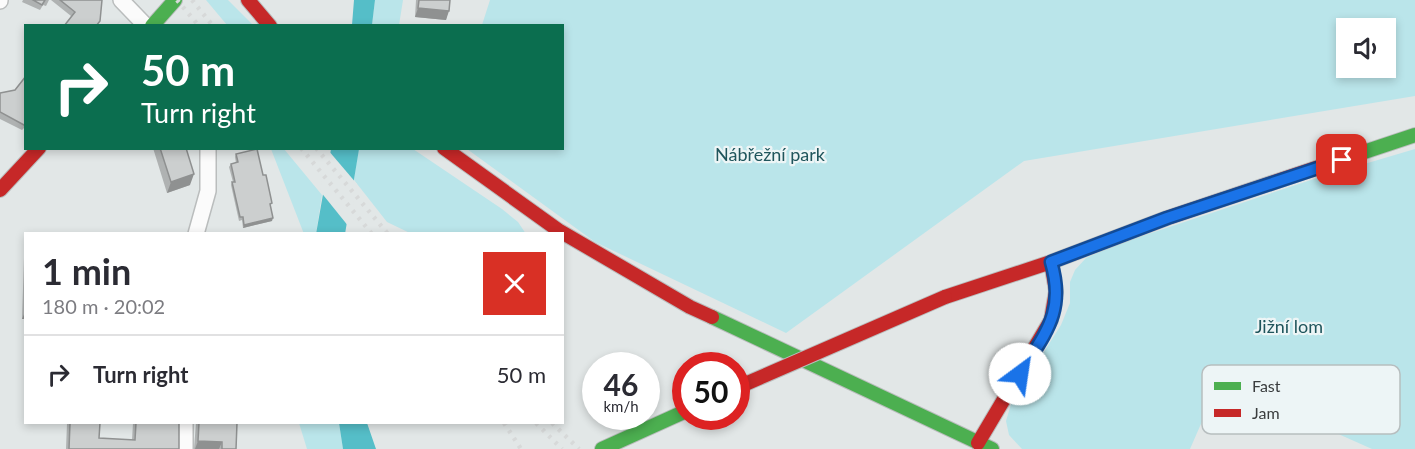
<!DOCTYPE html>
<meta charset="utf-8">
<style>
body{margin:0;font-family:Lato,sans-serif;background:#f2f2f3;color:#2b2b33;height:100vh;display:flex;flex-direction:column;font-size:22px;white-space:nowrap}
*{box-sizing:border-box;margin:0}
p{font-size:20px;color:#7c7c81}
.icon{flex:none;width:33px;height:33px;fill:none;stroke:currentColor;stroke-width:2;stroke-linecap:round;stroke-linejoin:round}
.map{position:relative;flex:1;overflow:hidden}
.side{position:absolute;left:24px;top:232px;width:540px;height:192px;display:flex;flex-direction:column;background:#fff;border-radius:0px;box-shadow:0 3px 9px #0003}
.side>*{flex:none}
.hud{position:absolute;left:24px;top:24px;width:540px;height:126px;border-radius:0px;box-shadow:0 3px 9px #0003;background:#0b6e4f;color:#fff;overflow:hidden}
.controls{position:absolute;left:1336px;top:18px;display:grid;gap:12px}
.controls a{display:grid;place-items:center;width:60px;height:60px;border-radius:0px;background:#fff;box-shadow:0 3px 9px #0003;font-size:30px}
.speed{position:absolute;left:582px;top:352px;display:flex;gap:12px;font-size:30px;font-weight:700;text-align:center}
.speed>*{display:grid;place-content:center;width:78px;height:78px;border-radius:50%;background:#fff;box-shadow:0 3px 9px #0003;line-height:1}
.speed small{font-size:15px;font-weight:400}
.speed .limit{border:9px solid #d22;background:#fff;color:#111}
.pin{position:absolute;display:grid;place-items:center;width:51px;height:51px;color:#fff;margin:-26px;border-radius:12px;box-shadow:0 3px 9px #0006}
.me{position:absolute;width:66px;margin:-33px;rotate:31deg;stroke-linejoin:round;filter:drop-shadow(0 0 4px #0008)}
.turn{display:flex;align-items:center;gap:21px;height:126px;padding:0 18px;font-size:27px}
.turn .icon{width:78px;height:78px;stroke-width:2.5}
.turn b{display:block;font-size:42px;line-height:51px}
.round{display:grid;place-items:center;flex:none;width:63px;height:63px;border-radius:0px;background:#f2f2f3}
.headline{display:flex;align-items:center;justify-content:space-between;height:102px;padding:0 18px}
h1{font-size:36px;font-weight:700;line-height:45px}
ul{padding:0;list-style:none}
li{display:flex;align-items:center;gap:18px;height:78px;padding:0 18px;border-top:2px solid #e1e1e2}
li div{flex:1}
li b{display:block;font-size:22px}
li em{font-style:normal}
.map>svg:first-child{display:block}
</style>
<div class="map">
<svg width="1415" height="449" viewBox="0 0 1415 449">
<rect width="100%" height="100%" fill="#e2e7e7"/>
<path fill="#bae5ea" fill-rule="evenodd" d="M 206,0 L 228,0 L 253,25 L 227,25 Z
M 375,0 L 403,0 L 399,25 L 372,25 Z
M 490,0 L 1415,0 L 1415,96 L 1024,161 L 786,333 L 595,242 L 467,149 L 562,148 L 562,26 L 482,25 ZM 1347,28 L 1386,28 L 1386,68 L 1347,68 Z
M 271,149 L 284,149 L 322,195 L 316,234 L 304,234 Z
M 358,149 L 413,149 L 502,209 L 518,222 L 526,234 L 412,234 L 387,222 L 354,180 Z
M 1415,149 L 1415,449 L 1372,449 L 1280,408 L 1221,378 L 1190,449 L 1022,449 L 1009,435 L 1006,421 L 1011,404 L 1061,325 L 1070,303 L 1070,282 L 1075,270 L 1086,258 L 1115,245 L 1317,178 Z
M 299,423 L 339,423 L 343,449 L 307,449 Z"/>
<path fill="#55bec8" d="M 354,0 L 375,0 L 372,25 L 352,25 Z
M 331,149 L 359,149 L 345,234 L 316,234 Z
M 339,423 L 367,423 L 376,449 L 343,449 Z"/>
<path fill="#e2e7e7" d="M 328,150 L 357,184 L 349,227 L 320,191 Z"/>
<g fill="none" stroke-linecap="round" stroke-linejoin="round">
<defs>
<path id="street" d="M 121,0 L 146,26
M 0,1 L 0,0
M 196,234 L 208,191 L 208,148
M 185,423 L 185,449"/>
<path id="fast" d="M 152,26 L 175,0
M 1325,165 L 1415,135
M 712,317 L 992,449
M 602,449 L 686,411"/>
<path id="jam" d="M 248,0 L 270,26
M 444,148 L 558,230 L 690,307 L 712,317
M 0,190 L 39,148
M 945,297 L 1051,262 L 1167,218 L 1325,165
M 978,443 L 1051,320 L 1056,291 L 1051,262"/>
</defs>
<use href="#street" stroke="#babdbd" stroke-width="18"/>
<use href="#fast" stroke="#babdbd" stroke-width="16"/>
<use href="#jam" stroke="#babdbd" stroke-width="16"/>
<use href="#street" stroke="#fbfbfb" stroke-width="15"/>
<use href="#fast" stroke="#4caf50" stroke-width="14"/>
<use href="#jam" stroke="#c62828" stroke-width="14"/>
<path stroke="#d7d9d9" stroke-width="4.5" stroke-dasharray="3 6" stroke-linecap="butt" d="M 177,0 L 199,26
M 192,0 L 213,26
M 301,148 L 372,234
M 316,148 L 388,234
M 504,423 L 521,449
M 536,423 L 562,449
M 552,423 L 579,449"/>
<defs>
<path id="jam-bridge" d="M 736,388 L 945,297"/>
</defs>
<use href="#jam-bridge" stroke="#babdbd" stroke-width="16" stroke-linecap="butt"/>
<use href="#jam-bridge" stroke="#c62828" stroke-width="14"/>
</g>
<path fill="#afb2b2" d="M 23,0 L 49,0 L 46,6 L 43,5 L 40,10 L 22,2 Z
M 51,0 L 102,0 L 71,16 Z
M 416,0 L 450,0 L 446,20 L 415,17 Z
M 26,76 L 26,126 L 22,130 L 0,119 L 0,93 L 15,90 Z
M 153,148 L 186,148 L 190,185 L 167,193 Z
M 236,154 L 271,207 L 272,221 L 243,228 L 242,220 L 239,221 L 231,185 L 232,182 L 233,182 L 229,167 L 231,164 L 236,163 L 235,157 Z
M 26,255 L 26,319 L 22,319 L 24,258 Z
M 1233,384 L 1268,399 L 1255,428 L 1242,422 L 1246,413 L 1224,404 Z
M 67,423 L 100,423 L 99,438 L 132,440 L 133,423 L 179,423 L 179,449 L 66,449 Z
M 196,423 L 237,423 L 236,449 L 194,449 Z"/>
<path fill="#8f9191" d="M 418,8 L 449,11 L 446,20 L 415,17 Z
M 194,174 L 190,185 L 167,193 L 171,182 Z
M 273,218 L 272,221 L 243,228 L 244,225 Z
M 26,310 L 26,319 L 22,319 Z
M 198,441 L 222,442 L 219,449 L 195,449 Z"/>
<path fill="#cccfcf" stroke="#8f9191" stroke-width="1.5" d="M 33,0 L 45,0 L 42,5 Z
M 60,0 L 102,0 L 100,21 L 96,26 L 64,26 L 75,12 Z
M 419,0 L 450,0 L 449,11 L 418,8 Z
M 26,76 L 26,123 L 24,125 L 0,112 L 0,93 L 15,90 Z
M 160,148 L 186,148 L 194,174 L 171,182 Z
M 257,149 L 263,175 L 266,175 L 272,203 L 270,204 L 273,218 L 244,225 L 243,217 L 240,217 L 232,182 L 235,182 L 231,164 L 238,162 L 236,154 Z
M 70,423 L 100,423 L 99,438 L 135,440 L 136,423 L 179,423 L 179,449 L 69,449 Z
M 199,423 L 237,423 L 236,449 L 222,449 L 222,442 L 198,441 Z"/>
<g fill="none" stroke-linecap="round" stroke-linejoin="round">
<defs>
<path id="route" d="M 1020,374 C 1045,333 1066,312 1051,262 L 1167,218 L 1342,160"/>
</defs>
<use href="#route" stroke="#114b97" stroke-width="15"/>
<use href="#route" stroke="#1a73e8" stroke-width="10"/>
</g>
<g text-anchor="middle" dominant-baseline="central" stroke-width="4.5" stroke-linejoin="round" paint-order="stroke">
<g font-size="18" fill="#1f555c" stroke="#edf5f6">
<text x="770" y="154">Nábřežní park</text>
<text x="1289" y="326">Jižní lom</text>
</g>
</g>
<rect x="1202" y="365" width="198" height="69" rx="9" fill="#edf5f6" stroke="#b7bebf" stroke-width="1.5"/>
<rect x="1214" y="382" width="27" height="8" fill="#4caf50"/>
<rect x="1214" y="409" width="27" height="8" fill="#c62828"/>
<g font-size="16" fill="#3a3d3e">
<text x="1252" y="392">Fast</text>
<text x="1252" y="419">Jam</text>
</g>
</svg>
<div class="controls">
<a><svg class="icon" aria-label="sound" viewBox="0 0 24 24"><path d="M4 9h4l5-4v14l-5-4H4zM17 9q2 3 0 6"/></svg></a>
</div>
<div class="speed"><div>46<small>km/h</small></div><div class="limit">50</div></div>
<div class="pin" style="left:1342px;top:160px;background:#d93025"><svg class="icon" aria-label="arrive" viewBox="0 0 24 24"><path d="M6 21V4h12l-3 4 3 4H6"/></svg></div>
<svg class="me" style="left:1020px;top:374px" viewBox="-20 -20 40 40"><circle r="19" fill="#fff"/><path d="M0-13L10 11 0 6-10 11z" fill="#1a73e8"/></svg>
<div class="hud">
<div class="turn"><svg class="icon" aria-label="right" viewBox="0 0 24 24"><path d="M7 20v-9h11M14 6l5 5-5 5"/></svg><div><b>50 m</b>Turn right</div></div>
</div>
<section class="side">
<div class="headline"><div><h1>1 min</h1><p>180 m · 20:02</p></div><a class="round" style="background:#d93025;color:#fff"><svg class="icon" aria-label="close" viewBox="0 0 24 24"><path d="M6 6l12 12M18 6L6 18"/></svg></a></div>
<ul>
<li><svg class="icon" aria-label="right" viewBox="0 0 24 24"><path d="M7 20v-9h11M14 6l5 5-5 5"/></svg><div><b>Turn right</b></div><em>50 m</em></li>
</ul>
</section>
</div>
